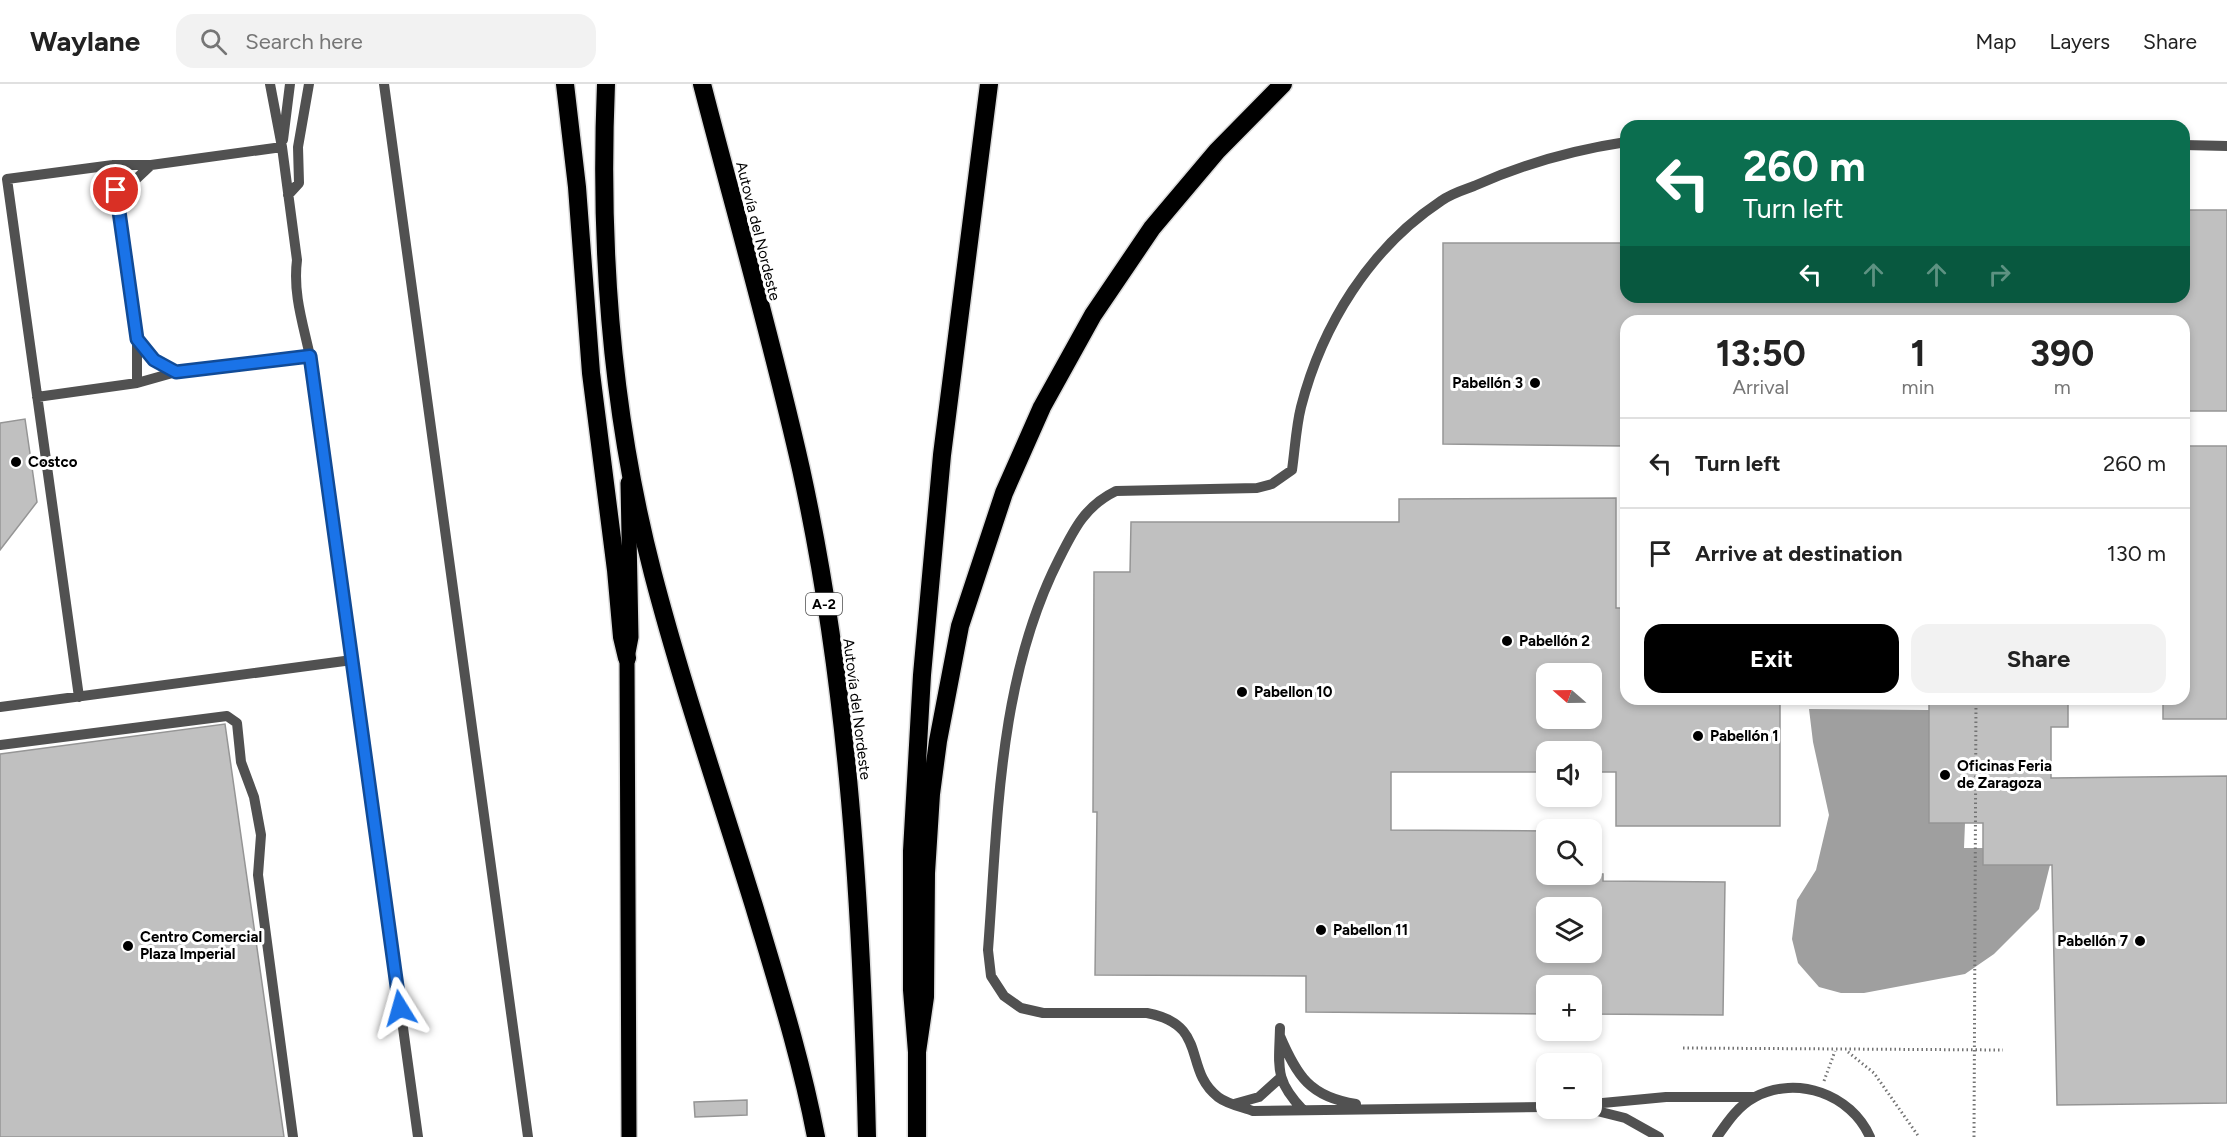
<!DOCTYPE html>
<meta charset="utf-8">
<style>
body{margin:0;font-family:Figtree,sans-serif;background:#f2f2f2;color:#222;height:100vh;display:flex;flex-direction:column;font-size:22px;white-space:nowrap}
*{box-sizing:border-box;margin:0}
p{font-size:20px;color:#767676}
.icon{flex:none;width:33px;height:33px;fill:none;stroke:currentColor;stroke-width:2;stroke-linecap:round;stroke-linejoin:round}
.map{position:relative;flex:1;overflow:hidden}
.sheet{position:absolute;left:1620px;top:231px;width:570px;height:390px;display:flex;flex-direction:column;background:#fff;border-radius:18px;box-shadow:0 3px 9px #0003}
.sheet>*{flex:none}
.top-card{position:absolute;left:1620px;top:36px;width:570px;height:183px;border-radius:18px;box-shadow:0 3px 9px #0003;background:#0b6e4f;color:#fff;overflow:hidden}
.needle{width:39px;rotate:290deg}
.controls{position:absolute;left:1536px;top:579px;display:grid;gap:12px}
.controls a{display:grid;place-items:center;width:66px;height:66px;border-radius:12px;background:#fff;box-shadow:0 3px 9px #0003;font-size:30px}
.pin{position:absolute;display:grid;place-items:center;width:51px;height:51px;color:#fff;margin:-26px;border:3px solid #fff;border-radius:50%;box-shadow:0 2px 6px #0007}
.me{position:absolute;width:66px;margin:-33px;rotate:352deg;stroke-linejoin:round;filter:drop-shadow(0 0 4px #0008)}
.turn{display:flex;align-items:center;gap:21px;height:126px;padding:0 24px;font-size:27px}
.turn .icon{width:78px;height:78px;stroke-width:2.5}
.turn b{display:block;font-size:42px;line-height:51px}
.lanes{display:flex;align-items:center;height:57px;padding:0 24px;background:#0003;justify-content:center;gap:30px;direction:ltr}
.lanes .off{opacity:.35}
.eta{display:flex;justify-content:space-evenly;align-items:center;height:102px;text-align:center}
.eta b{font-size:36px;font-weight:700;line-height:42px}
.cta{display:flex;gap:12px;margin-top:auto;padding:12px 24px}
.cta a{flex:1;height:69px;border-radius:18px;background:#000;color:#fff;font-size:24px;font-weight:700;line-height:69px;text-align:center}
.cta a+a{background:#f2f2f2;color:#222}
ul{padding:0;list-style:none}
li{display:flex;align-items:center;gap:18px;height:90px;padding:0 24px;border-top:2px solid #e0e0e0}
li div{flex:1}
li b{display:block;font-size:22px}
li em{font-style:normal}
header{display:flex;align-items:center;gap:36px;box-sizing:border-box;height:84px;padding:0 30px;background:#fff;border-bottom:2px solid #e0e0e0}
header strong{font-size:28px}
nav{display:flex;gap:33px;margin-inline-start:auto;font-size:21px}
.search{width:420px;height:54px;background:#f2f2f2;display:flex;align-items:center;gap:15px;box-sizing:border-box;padding:0 21px;border-radius:18px;color:#767676;font-size:22px}
.map>svg:first-child{display:block}
</style>
<header>
<strong>Waylane</strong>
<div class="search"><svg class="icon" aria-label="search" viewBox="0 0 24 24"><circle cx="10" cy="10" r="6"/><path d="M15 15l6 6"/></svg>Search here</div>
<nav><a>Map</a><a>Layers</a><a>Share</a></nav>
</header>
<div class="map">
<svg width="2227" height="1053" viewBox="0 0 2227 1053">
<rect width="100%" height="100%" fill="#fff"/>
<path fill="#9f9f9f" d="M 1809,625 L 1929,626 L 1929,739 L 1965,739 L 1964,764 L 1983,764 L 1983,781 L 2050,781 L 2039,825 L 1994,870 L 1965,890 L 1864,909 L 1841,909 L 1819,903 L 1798,879 L 1792,855 L 1797,816 L 1816,786 L 1829,731 L 1813,658 Z"/>
<path fill="#c0c0c0" stroke="#959595" stroke-width="1.5" fill-rule="evenodd" d="M 2184,126 L 2227,126 L 2227,327 L 2184,327 L 2184,237 L 1626,237 L 1626,362 L 1443,360 L 1443,159 L 1626,159 L 1626,213 L 2184,213 Z
M 25,335 L 37,418 L 0,466 L 0,339 Z
M 2184,362 L 2227,362 L 2227,635 L 2163,635 L 2163,615 L 2184,615 Z
M 1616,414 L 1616,524 L 1626,524 L 1626,615 L 1780,615 L 1780,742 L 1616,742 L 1616,688 L 1592,688 L 1592,668 L 1546,668 L 1546,688 L 1391,688 L 1391,746 L 1546,747 L 1546,790 L 1603,790 L 1603,797 L 1725,798 L 1723,931 L 1592,930 L 1592,902 L 1546,902 L 1546,930 L 1306,928 L 1306,892 L 1095,891 L 1097,728 L 1093,728 L 1094,488 L 1130,488 L 1131,438 L 1399,438 L 1399,415 ZM 1546,590 L 1592,590 L 1592,634 L 1546,634 ZM 1546,824 L 1592,824 L 1592,868 L 1546,868 Z
M 1929,615 L 2068,615 L 2068,643 L 2051,643 L 2051,694 L 2227,692 L 2227,1019 L 2057,1021 L 2052,781 L 1983,781 L 1983,739 L 1929,739 Z
M 225,640 L 284,1053 L 0,1053 L 0,670 Z
M 747,1016 L 747,1031 L 695,1033 L 694,1018 Z"/>
<g fill="none" stroke-linecap="round" stroke-linejoin="round">
<defs>
<path id="primary" d="M 628,399 L 631,553 L 627,574 L 629,1053"/>
<path id="motorway" d="M 565,0 L 577,103 L 591,289 L 616,486 L 622,553 L 627,574
M 606,0 C 599,166 611,329 653,490 C 682,601 720,712 754,822 C 777,899 801,974 816,1053
M 702,0 C 735,128 772,256 801,385 C 849,604 862,830 867,1053
M 917,968 L 925,913 L 926,789 L 931,710 L 938,657 L 960,542 L 1004,409 L 1042,323 L 1093,231 L 1152,144 L 1217,67 L 1283,0
M 917,1053 L 917,968 L 912,906 L 912,767 L 922,591 L 942,371 L 989,0"/>
</defs>
<use href="#primary" stroke="#dbdbdb" stroke-width="18"/>
<use href="#motorway" stroke="#dbdbdb" stroke-width="21"/>
<path stroke="#737373" stroke-width="3" stroke-dasharray="1.5 3" stroke-linecap="butt" d="M 1683,964 L 2003,966
M 1848,968 L 1874,989 L 1919,1053
M 1824,997 L 1835,967"/>
<path stroke="#515151" stroke-width="10" d="M 270,0 L 282,63 L 297,176 C 292,215 307,250 313,288 L 418,1053
M 384,0 L 528,1053
M 283,56 L 290,0
M 2184,61 L 2227,62
M 113,81 L 137,255 L 137,299
M 288,111 L 299,99 L 298,63 L 309,0
M 118,121 L 135,96 L 151,81
M 137,255 L 154,276 L 176,288
M 37,313 L 137,299 L 176,288 L 310,272
M 79,613 L 7,95 L 113,81 L 151,81 L 282,63
M 0,623 L 352,576
M 0,661 L 227,632 L 237,639 L 241,678 L 254,713 L 261,751 L 258,791 L 293,1053
M 1280,944 C 1279,983 1274,996 1303,1026
M 1280,952 C 1297,992 1310,1013 1356,1020
M 1234,1020 L 1259,1013 L 1279,995
M 1592,1020 L 1666,1013 L 1754,1013
M 1546,1023 L 1253,1027 C 1242,1023 1227,1020 1218,1013 C 1182,985 1210,941 1147,929 L 1043,929 L 1021,924 L 1004,912 L 991,892 L 988,866 C 998,734 998,595 1059,475 C 1074,445 1085,422 1116,407 L 1257,404 L 1272,400 L 1292,386 C 1295,365 1296,343 1301,323 C 1322,241 1370,164 1441,117 C 1450,110 1463,106 1474,102 C 1523,80 1573,66 1626,58
M 1585,1024 L 1625,1034 L 1659,1053
M 1717,1053 C 1728,1037 1738,1022 1755,1013 C 1797,991 1851,1010 1870,1053"/>
<use href="#primary" stroke="#000" stroke-width="15"/>
<use href="#motorway" stroke="#000" stroke-width="18"/>
<path stroke="#737373" stroke-width="3" stroke-dasharray="1.5 3" stroke-linecap="butt" d="M 1974,1053 L 1976,615"/>
</g>
<g fill="none" stroke-linecap="round" stroke-linejoin="round">
<defs>
<path id="route" d="M 116,106 L 137,255 L 154,276 L 176,288 L 310,272 L 400,924"/>
</defs>
<use href="#route" stroke="#114b97" stroke-width="15"/>
<use href="#route" stroke="#1a73e8" stroke-width="10"/>
</g>
<g fill="#000" stroke="#fff" stroke-width="2">
<circle cx="1535" cy="299" r="6"/>
<circle cx="16" cy="378" r="6"/>
<circle cx="1507" cy="557" r="6"/>
<circle cx="1242" cy="608" r="6"/>
<circle cx="1698" cy="652" r="6"/>
<circle cx="1945" cy="691" r="6"/>
<circle cx="1321" cy="846" r="6"/>
<circle cx="2140" cy="857" r="6"/>
<circle cx="128" cy="862" r="6"/>
</g>
<g text-anchor="middle" dominant-baseline="central" stroke-width="6" stroke-linejoin="round" paint-order="stroke">
<rect fill="#fff" stroke="#4c4c4c" stroke-width="1.5" x="806" y="509" width="36" height="22" rx="4.5"/>
<g font-size="14" font-weight="bold" fill="#000">
<text x="824" y="520">A-2</text>
</g>
<g font-size="15" fill="#000" stroke="#fff">
<text transform="translate(758 147) rotate(76)">Autovía del Nordeste</text>
<text transform="translate(857 625) rotate(83)">Autovía del Nordeste</text>
</g>
<g font-size="15" font-weight="bold" fill="#000" stroke="#fff" text-anchor="start">
<text x="1523" y="299" text-anchor="end">Pabellón 3</text>
<text x="28" y="378">Costco</text>
<text x="1519" y="557">Pabellón 2</text>
<text x="1254" y="608">Pabellon 10</text>
<text x="1710" y="652">Pabellón 1</text>
<text x="1957" y="682">Oficinas Feria<tspan x="1957" dy="17">de Zaragoza</tspan></text>
<text x="1333" y="846">Pabellon 11</text>
<text x="140" y="853">Centro Comercial<tspan x="140" dy="17">Plaza Imperial</tspan></text>
<text x="2128" y="857" text-anchor="end">Pabellón 7</text>
</g>
</g>
</svg>
<div class="controls">
<a><svg class="needle" viewBox="-14 -14 28 28"><path d="M0-13l5 13h-10z" fill="#e53935"/><path d="M0 13l5-13h-10z" fill="#767676"/></svg></a>
<a><svg class="icon" aria-label="sound" viewBox="0 0 24 24"><path d="M4 9h4l5-4v14l-5-4H4zM17 9q2 3 0 6"/></svg></a>
<a><svg class="icon" aria-label="search" viewBox="0 0 24 24"><circle cx="10" cy="10" r="6"/><path d="M15 15l6 6"/></svg></a>
<a><svg class="icon" aria-label="layers" viewBox="0 0 24 24"><path d="M12 4l9 5-9 5-9-5zM3 14l9 5 9-5"/></svg></a>
<a>+</a>
<a>−</a>
</div>
<div class="pin" style="left:116px;top:106px;background:#d93025"><svg class="icon" aria-label="arrive" viewBox="0 0 24 24"><path d="M6 21V4h12l-3 4 3 4H6"/></svg></div>
<svg class="me" style="left:400px;top:924px" viewBox="-20 -20 40 40"><path d="M0-17L14 15 0 8-14 15z" fill="#1a73e8" stroke="#fff" stroke-width="4"/></svg>
<div class="top-card">
<div class="turn"><svg class="icon" aria-label="left" viewBox="0 0 24 24"><path d="M17 20v-9H6M10 6l-5 5 5 5"/></svg><div><b>260 m</b>Turn left</div></div>
<div class="lanes"><svg class="icon" aria-label="left" viewBox="0 0 24 24"><path d="M17 20v-9H6M10 6l-5 5 5 5"/></svg><svg class="icon off" aria-label="ahead" viewBox="0 0 24 24"><path d="M12 20V5M6 11l6-6 6 6"/></svg><svg class="icon off" aria-label="ahead" viewBox="0 0 24 24"><path d="M12 20V5M6 11l6-6 6 6"/></svg><svg class="icon off" aria-label="right" viewBox="0 0 24 24"><path d="M7 20v-9h11M14 6l5 5-5 5"/></svg></div>
</div>
<section class="sheet">
<div class="eta">
<div><b>13:50</b><p>Arrival</p></div>
<div><b>1</b><p>min</p></div>
<div><b>390</b><p>m</p></div>
</div>
<ul>
<li><svg class="icon" aria-label="left" viewBox="0 0 24 24"><path d="M17 20v-9H6M10 6l-5 5 5 5"/></svg><div><b>Turn left</b></div><em>260 m</em></li>
<li><svg class="icon" aria-label="arrive" viewBox="0 0 24 24"><path d="M6 21V4h12l-3 4 3 4H6"/></svg><div><b>Arrive at destination</b></div><em>130 m</em></li>
</ul>
<div class="cta"><a>Exit</a><a>Share</a></div>
</section>
</div>
